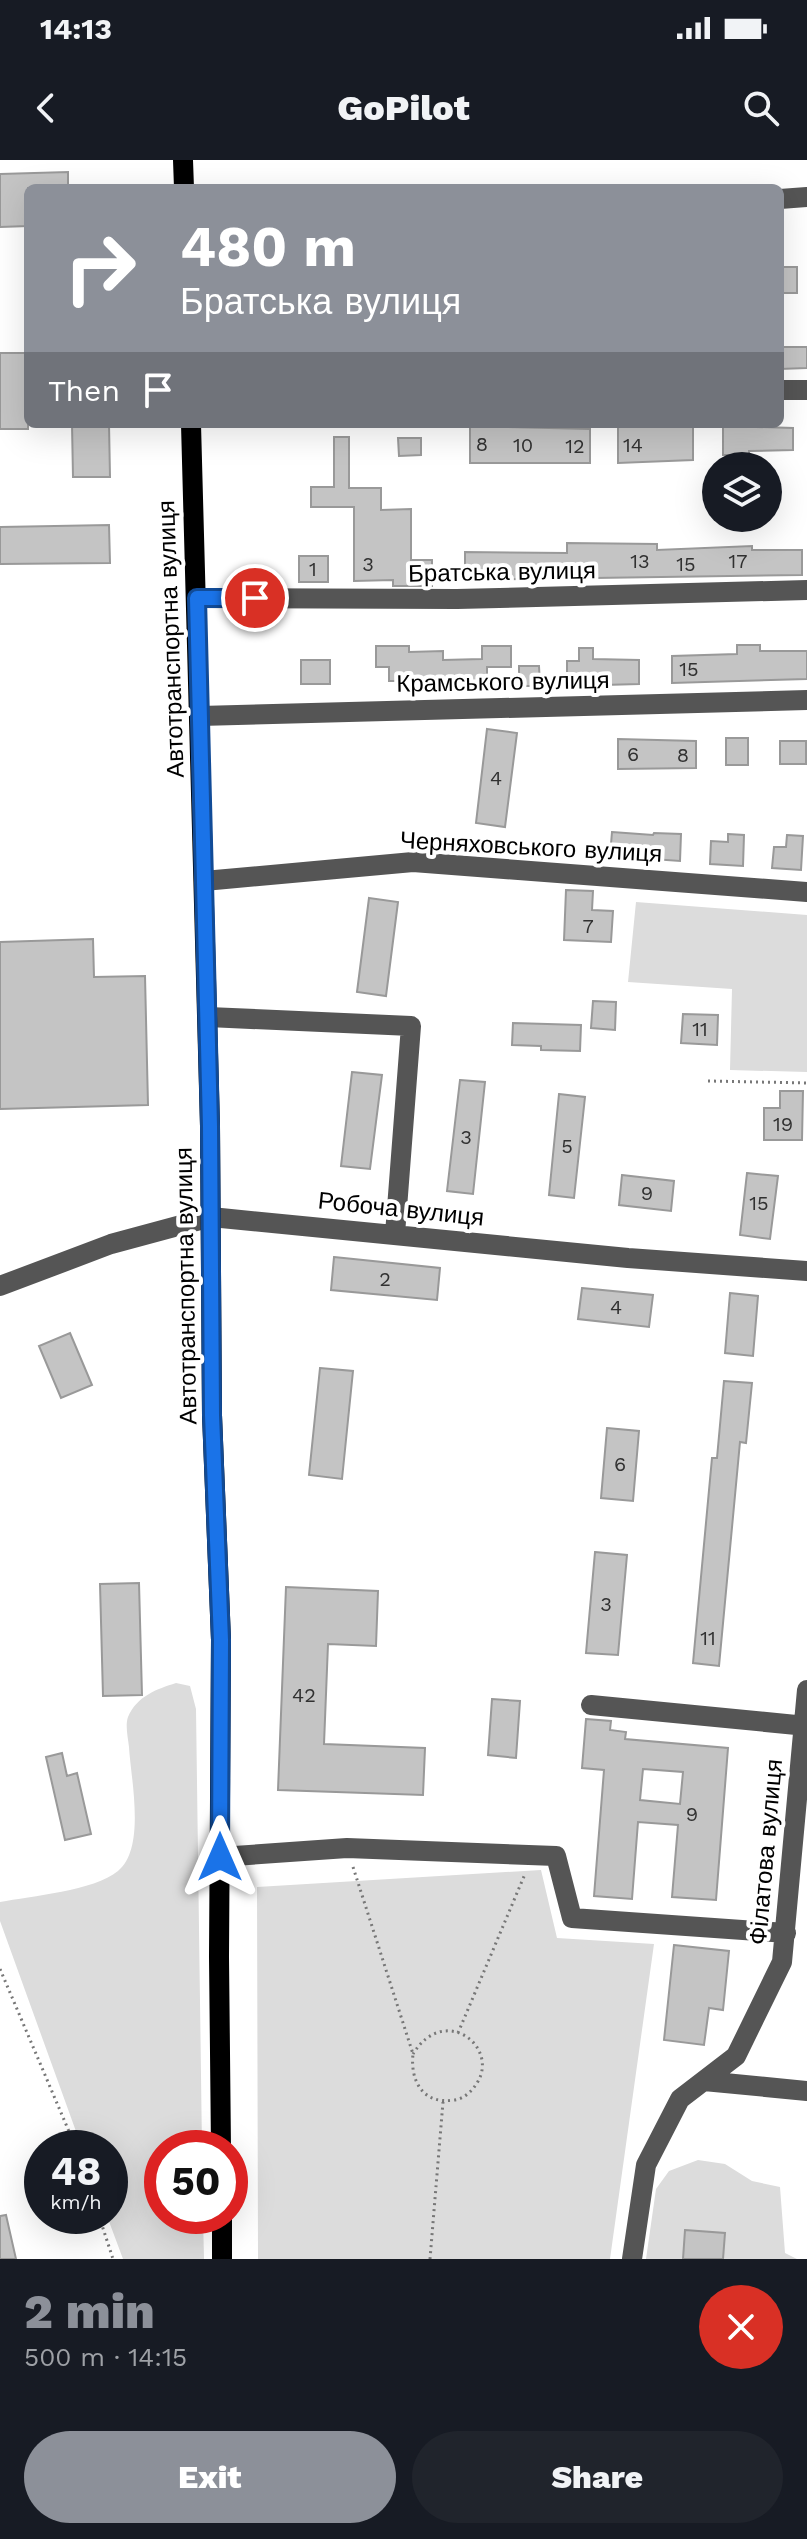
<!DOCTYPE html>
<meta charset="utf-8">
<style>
body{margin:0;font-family:"Work Sans",sans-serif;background:#20242c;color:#f1f3f6;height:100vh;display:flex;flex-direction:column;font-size:30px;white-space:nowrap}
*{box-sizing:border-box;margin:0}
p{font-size:26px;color:#9ea1a6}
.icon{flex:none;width:44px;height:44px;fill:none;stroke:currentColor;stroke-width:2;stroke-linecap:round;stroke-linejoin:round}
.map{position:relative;height:2099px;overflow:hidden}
.drawer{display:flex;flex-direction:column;background:#171b24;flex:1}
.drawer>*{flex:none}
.banner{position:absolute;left:24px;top:24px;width:760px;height:244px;border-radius:12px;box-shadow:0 8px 32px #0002;background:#8c9099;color:#fff;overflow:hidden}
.controls{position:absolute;left:702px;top:292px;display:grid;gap:16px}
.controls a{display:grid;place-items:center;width:80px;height:80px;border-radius:50%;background:#171b24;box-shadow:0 8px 32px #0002;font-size:40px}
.speed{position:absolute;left:24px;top:1970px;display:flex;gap:16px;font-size:40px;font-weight:700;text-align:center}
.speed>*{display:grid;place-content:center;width:104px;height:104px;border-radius:50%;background:#171b24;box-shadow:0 8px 32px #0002;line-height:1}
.speed small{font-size:20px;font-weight:400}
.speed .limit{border:12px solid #d22;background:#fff;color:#111}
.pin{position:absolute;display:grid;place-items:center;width:68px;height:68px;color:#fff;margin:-34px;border:4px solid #fff;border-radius:50%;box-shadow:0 2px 8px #0007}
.me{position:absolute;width:88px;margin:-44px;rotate:0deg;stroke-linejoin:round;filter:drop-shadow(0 0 6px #0008)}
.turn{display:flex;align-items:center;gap:28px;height:168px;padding:0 24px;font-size:36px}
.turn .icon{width:104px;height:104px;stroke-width:2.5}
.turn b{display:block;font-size:56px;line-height:68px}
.then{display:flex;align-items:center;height:76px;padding:0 24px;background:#0003;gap:16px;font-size:30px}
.round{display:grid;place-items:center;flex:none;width:84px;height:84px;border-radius:42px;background:#20242c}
.summary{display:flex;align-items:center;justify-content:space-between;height:136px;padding:0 24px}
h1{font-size:48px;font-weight:800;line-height:60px;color:#8c9099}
.button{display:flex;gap:16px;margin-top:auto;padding:16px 24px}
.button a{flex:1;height:92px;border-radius:48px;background:#8c9099;color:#fff;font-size:32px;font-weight:800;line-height:92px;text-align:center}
.button a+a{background:#20242c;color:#f1f3f6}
.status{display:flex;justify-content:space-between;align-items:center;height:56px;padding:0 40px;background:#171b24;direction:ltr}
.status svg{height:22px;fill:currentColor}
header{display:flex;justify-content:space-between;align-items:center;height:104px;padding:0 24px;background:#171b24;font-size:36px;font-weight:800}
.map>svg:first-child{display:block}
</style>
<div class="status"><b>14:13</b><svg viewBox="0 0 49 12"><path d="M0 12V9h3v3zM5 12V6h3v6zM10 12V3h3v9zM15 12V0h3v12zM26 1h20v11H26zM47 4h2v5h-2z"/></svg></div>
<header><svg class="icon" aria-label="back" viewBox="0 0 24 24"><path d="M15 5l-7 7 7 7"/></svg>GoPilot<svg class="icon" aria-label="search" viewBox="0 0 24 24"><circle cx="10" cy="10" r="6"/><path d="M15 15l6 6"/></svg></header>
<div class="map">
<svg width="807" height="2099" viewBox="0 0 807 2099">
<rect width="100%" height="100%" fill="#fff"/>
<path fill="#dcdcdc" d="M 636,742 L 807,755 L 807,912 L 730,910 L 732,829 L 628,822 Z
M 176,1523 L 190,1526 L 196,1549 L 202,1988 L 162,1988 L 162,2056 L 203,2056 L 204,2099 L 123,2099 L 107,2056 L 110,2056 L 110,1988 L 82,1988 L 0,1761 L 0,1742 C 31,1736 94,1731 118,1711 C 146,1688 131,1620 129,1587 C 128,1578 125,1565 128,1557 C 137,1536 157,1529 176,1523 Z
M 541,1710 L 557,1778 L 654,1784 L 610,2099 L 258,2099 L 257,1727 Z
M 698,2000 L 725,2004 L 752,2021 L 780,2027 L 785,2093 L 797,2099 L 646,2099 L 656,2029 L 669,2011 Z"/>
<path fill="#c4c4c4" stroke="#999" stroke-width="2" fill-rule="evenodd" d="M 68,12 L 68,28 L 28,28 L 28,66 L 0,67 L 0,14 Z
M 780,107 L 797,107 L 797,133 L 780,133 Z
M 780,187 L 807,187 L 807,208 L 780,209 Z
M 0,193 L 28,193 L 28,269 L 0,269 Z
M 72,264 L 109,264 L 110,317 L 73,317 Z
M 470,266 L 590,269 L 590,303 L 470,303 Z
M 647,266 L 693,266 L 693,300 L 618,303 L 618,267 Z
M 723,266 L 793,268 L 793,290 L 749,291 L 749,295 L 723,295 Z
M 334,277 L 349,277 L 349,328 L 381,328 L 381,350 L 411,349 L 411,400 L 432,400 L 432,426 L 393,426 L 393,420 L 354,421 L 354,347 L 311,347 L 311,327 L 334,327 Z
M 398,278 L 421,278 L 421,295 L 399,296 Z
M 109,365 L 110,403 L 0,404 L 0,367 Z
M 567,383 L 657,384 L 657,390 L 752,386 L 752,390 L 802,390 L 802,415 L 465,420 L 465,392 L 567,393 Z
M 299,396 L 328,396 L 328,422 L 299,422 Z
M 737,485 L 760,485 L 760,491 L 807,491 L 807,519 L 672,523 L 672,496 L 737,494 Z
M 376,486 L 409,486 L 409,492 L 443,491 L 443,500 L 482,499 L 482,486 L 511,486 L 511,507 L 487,507 L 487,524 L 418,526 L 418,521 L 389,521 L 389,507 L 376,507 Z
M 579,488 L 593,488 L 593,499 L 639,500 L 639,524 L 567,526 L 567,501 L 579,501 Z
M 301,500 L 330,500 L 330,524 L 301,524 Z
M 519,506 L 539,506 L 540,526 L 519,526 Z
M 487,569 L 517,573 L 505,667 L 476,663 Z
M 726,578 L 748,578 L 748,605 L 726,605 Z
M 618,579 L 696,581 L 696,608 L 618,609 Z
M 780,581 L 806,581 L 806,604 L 780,604 Z
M 612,672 L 653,675 L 654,673 L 681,674 L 680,701 L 610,696 Z
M 728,674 L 744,675 L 743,706 L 710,704 L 711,681 L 728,682 Z
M 787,675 L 803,676 L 801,710 L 772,708 L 774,687 L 786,687 Z
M 566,730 L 593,731 L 592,750 L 613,751 L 611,782 L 564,780 Z
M 369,738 L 398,742 L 386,836 L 357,832 Z
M 93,779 L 94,817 L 145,816 L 148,945 L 0,949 L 0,782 Z
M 593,841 L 616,842 L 615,870 L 591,868 Z
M 683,854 L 718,855 L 717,885 L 681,883 Z
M 513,863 L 581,865 L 580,891 L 541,890 L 541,886 L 512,885 Z
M 352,912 L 382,915 L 370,1009 L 341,1006 Z
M 460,920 L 485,922 L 473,1034 L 447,1031 Z
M 780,931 L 803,931 L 802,980 L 764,980 L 764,948 L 780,948 Z
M 559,934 L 585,937 L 574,1038 L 549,1035 Z
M 747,1013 L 778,1016 L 770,1079 L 740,1075 Z
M 622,1015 L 674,1021 L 671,1051 L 619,1045 Z
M 334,1097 L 440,1108 L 437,1140 L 331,1130 Z
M 582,1128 L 653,1135 L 649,1167 L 578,1159 Z
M 730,1133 L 758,1136 L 753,1196 L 725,1193 Z
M 70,1173 L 92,1225 L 61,1238 L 39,1186 Z
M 320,1208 L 353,1211 L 342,1319 L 309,1315 Z
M 724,1221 L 752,1223 L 746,1283 L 740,1282 L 719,1506 L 693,1503 L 712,1298 L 717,1298 Z
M 607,1268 L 639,1271 L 633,1341 L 601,1338 Z
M 595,1392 L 627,1395 L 618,1495 L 586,1493 Z
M 139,1423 L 142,1535 L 103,1536 L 100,1424 Z
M 286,1427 L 378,1431 L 376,1486 L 328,1484 L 324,1584 L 425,1588 L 423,1635 L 278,1630 Z
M 492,1539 L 520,1541 L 516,1598 L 488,1595 Z
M 586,1559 L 611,1561 L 610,1570 L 626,1572 L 625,1579 L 728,1588 L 716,1740 L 672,1737 L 678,1665 L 638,1662 L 632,1739 L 594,1736 L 604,1610 L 582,1608 ZM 643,1609 L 683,1612 L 680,1644 L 640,1640 Z
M 62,1593 L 67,1616 L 77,1613 L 91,1674 L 65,1680 L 46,1597 Z
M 674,1785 L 729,1791 L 723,1850 L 709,1848 L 704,1885 L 664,1880 Z
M 6,2055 L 16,2099 L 0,2099 L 0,2056 Z
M 685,2070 L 725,2073 L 723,2099 L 683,2099 Z"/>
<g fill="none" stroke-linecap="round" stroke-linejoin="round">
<path stroke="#777" stroke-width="3" stroke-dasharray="2 4" stroke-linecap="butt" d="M 708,921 L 807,923
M 353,1707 L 413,1894 C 410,1921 423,1945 454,1940 C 464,1939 472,1931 477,1923 C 500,1887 444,1843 413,1894
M 0,1809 L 76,1988
M 458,1873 L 525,1714
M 99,2056 L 113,2099
M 430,2099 L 443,1942"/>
<path stroke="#555" stroke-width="20" d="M 780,39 L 807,37
M 780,230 L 807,230
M 197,438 L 457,439 L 807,430
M 200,556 L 807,540
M 204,721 L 413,702 L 807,732
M 208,857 L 411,866 L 395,1074
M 0,1126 L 111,1084 L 211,1057 L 628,1098 L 807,1111
M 591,1545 L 807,1566
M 220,1697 L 347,1688 L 556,1696 L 572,1758 L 786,1773
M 704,1921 L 807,1931
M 632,2099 L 646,2005 L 680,1939 L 736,1896 L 782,1802 L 807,1530"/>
<path stroke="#000" stroke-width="20" d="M 183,0 L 184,28
M 191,264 L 210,966 L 212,1255 L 221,1480 L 219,1797 L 221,1988
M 222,2056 L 222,2099"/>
</g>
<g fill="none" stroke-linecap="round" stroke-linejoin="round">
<defs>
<path id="route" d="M 220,1697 L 221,1480 L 212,1255 L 210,966 L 197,438 L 255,438"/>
</defs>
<use href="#route" stroke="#114b97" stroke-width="20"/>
<use href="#route" stroke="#1a73e8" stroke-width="14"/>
</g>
<g text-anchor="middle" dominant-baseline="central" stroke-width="8" stroke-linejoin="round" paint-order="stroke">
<g font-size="20" fill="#313131">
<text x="482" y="284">8</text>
<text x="523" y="285">10</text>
<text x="633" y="285">14</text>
<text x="575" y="286">12</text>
<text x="640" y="401">13</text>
<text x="738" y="401">17</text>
<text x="368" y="404">3</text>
<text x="686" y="404">15</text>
<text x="313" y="409">1</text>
<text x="689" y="509">15</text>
<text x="633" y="594">6</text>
<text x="683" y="595">8</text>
<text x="496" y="618">4</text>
<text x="588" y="766">7</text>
<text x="700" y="869">11</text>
<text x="783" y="964">19</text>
<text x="466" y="977">3</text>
<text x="567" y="986">5</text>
<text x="647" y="1033">9</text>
<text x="759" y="1043">15</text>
<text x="385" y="1119">2</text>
<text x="616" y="1147">4</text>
<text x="620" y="1304">6</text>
<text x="606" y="1444">3</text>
<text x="708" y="1478">11</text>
<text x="304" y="1535">42</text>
<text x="692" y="1654">9</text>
</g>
<g font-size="24" fill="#000" stroke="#fff">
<text transform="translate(502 412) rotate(-1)">Братська вулиця</text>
<text transform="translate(171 479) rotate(-92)">Автотранспортна вулиця</text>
<text transform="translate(503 522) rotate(-1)">Крамського вулиця</text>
<text transform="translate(531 687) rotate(3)">Черняховського вулиця</text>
<text transform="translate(401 1049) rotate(6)">Робоча вулиця</text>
<text transform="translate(186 1126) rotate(-91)">Автотранспортна вулиця</text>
<text transform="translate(766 1692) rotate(-85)">Філатова вулиця</text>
</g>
</g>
</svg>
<div class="controls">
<a><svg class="icon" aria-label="layers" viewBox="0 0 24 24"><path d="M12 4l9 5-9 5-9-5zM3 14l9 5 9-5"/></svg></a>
</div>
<div class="speed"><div>48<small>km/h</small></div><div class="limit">50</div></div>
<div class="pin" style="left:255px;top:438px;background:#d93025"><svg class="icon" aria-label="arrive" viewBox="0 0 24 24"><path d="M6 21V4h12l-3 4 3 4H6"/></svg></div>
<svg class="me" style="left:220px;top:1697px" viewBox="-20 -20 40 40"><path d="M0-17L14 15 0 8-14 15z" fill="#1a73e8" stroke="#fff" stroke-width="4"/></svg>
<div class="banner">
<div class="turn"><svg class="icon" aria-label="right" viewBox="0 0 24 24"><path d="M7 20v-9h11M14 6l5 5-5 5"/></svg><div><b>480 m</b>Братська вулиця</div></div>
<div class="then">Then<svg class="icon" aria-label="arrive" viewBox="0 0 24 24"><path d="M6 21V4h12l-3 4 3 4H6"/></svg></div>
</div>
</div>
<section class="drawer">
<div class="summary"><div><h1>2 min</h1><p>500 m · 14:15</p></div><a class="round" style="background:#d93025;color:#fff"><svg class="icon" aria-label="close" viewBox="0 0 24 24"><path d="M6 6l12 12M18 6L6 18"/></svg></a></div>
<div class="button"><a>Exit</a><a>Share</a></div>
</section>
